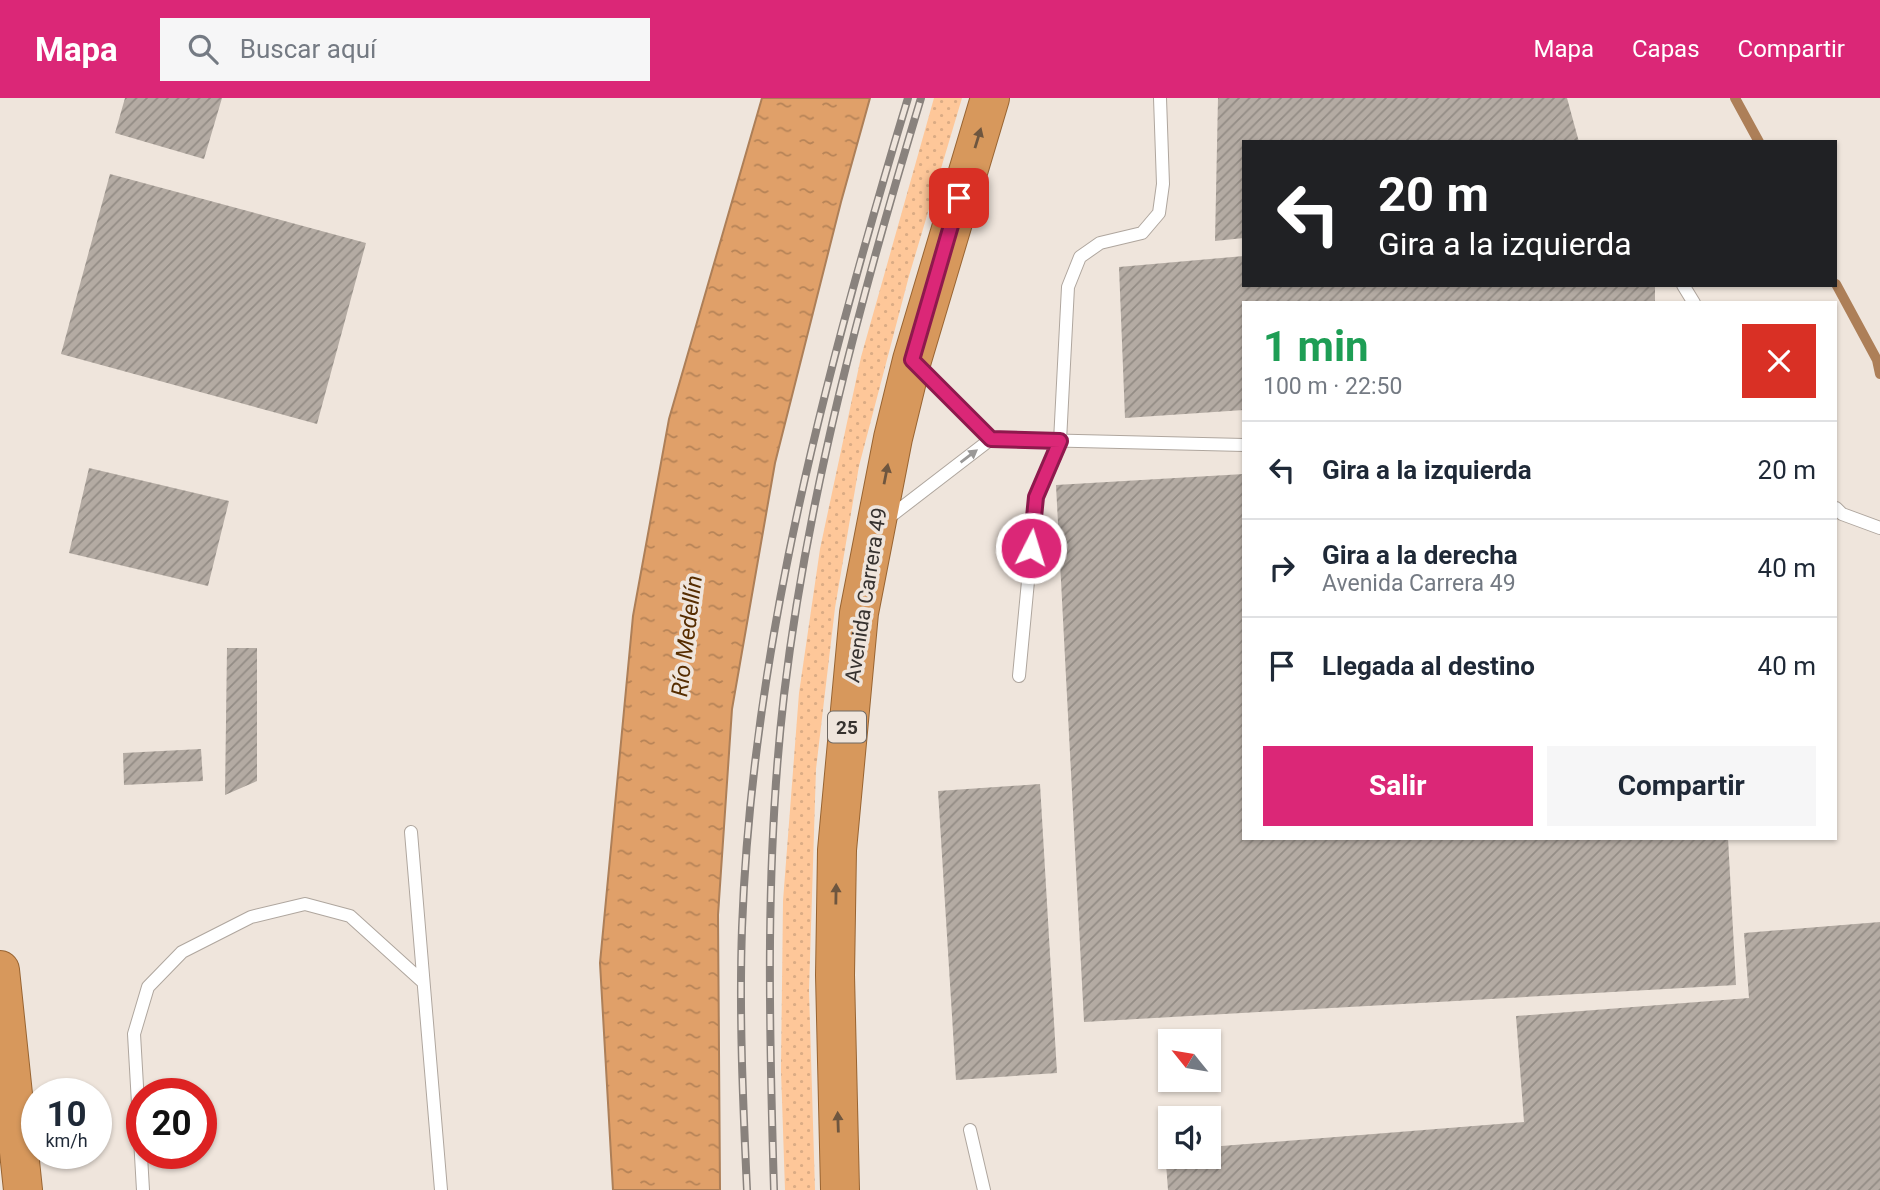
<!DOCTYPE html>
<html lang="es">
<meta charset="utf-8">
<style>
body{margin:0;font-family:Roboto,sans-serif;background:#f6f6f7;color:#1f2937;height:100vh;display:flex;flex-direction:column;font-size:26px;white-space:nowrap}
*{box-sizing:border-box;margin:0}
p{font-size:23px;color:#747a83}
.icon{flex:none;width:38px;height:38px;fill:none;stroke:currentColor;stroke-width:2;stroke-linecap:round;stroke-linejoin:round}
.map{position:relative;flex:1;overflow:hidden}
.side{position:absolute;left:1242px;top:203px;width:595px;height:539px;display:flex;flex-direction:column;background:#fff;border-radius:0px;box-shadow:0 2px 5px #0004}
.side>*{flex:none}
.banner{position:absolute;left:1242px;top:42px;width:595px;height:147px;border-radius:0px;box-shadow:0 2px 5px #0004;background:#202124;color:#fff;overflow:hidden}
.needle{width:46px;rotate:300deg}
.fabs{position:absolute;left:1158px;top:931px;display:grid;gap:14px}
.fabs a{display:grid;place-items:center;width:63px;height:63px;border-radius:0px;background:#fff;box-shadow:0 2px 5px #0004;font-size:35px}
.speed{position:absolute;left:21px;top:980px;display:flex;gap:14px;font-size:35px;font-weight:700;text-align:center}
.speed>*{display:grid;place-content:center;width:91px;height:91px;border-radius:50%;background:#fff;box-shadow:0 2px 5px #0004;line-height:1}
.speed small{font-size:18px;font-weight:400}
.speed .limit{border:10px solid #d22;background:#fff;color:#111}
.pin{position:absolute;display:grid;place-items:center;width:60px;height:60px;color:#fff;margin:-30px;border-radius:14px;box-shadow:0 4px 10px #0006}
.me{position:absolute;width:77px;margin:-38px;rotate:5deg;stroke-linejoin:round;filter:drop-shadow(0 0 5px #0008)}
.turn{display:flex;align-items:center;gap:24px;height:147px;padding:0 21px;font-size:32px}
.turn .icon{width:91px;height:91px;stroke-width:2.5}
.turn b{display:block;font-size:49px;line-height:60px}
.round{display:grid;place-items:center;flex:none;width:74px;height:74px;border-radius:0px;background:#f6f6f7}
.headline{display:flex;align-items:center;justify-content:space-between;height:119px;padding:0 21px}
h1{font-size:42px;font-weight:700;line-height:52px;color:#1e9e55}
.cta{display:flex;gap:14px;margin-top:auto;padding:14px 21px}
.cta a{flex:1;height:80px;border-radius:0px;background:#db2777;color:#fff;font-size:28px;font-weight:700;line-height:80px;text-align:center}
.cta a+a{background:#f6f6f7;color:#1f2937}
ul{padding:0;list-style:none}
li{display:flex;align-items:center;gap:21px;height:98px;padding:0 21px;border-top:2px solid #e0e1e3}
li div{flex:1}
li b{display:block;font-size:26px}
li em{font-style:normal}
header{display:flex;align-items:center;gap:42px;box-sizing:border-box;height:98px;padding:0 35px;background:#db2777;color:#fff}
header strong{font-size:33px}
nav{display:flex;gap:38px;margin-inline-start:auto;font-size:24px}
.search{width:490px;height:63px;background:#f6f6f7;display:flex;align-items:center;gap:18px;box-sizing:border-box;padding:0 24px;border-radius:0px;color:#747a83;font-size:26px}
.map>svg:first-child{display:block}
</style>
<header>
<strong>Mapa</strong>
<div class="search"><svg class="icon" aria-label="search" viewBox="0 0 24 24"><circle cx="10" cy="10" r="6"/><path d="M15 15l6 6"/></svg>Buscar aquí</div>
<nav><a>Mapa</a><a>Capas</a><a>Compartir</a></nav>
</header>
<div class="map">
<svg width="1880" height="1092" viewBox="0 0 1880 1092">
<defs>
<pattern id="grass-dots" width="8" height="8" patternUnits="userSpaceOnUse" patternTransform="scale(1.75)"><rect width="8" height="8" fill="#fec799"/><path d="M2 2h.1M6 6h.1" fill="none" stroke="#daab84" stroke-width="1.8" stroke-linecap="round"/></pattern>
<pattern id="water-ripples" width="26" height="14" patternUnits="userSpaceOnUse" patternTransform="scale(1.75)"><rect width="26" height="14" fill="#e0a069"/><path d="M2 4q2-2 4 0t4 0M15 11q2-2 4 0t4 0" fill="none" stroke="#b68357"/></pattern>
<pattern id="building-hatch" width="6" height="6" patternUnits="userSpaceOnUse" patternTransform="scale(1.75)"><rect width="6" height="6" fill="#b4aba3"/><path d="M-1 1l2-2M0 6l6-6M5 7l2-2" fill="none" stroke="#938c85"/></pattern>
</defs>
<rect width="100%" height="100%" fill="#efe5dc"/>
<path fill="url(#grass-dots)" d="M 934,0 L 962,0 L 909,178 L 859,368 L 835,510 L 816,671 L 809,892 L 815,1092 L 785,1092 L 781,972 L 783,803 L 799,595 L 820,451 L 861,259 Z"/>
<path fill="url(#water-ripples)" stroke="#ad7f58" stroke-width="2" d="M 762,0 L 870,0 L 841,104 L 775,365 L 732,611 L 718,817 L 720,1092 L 613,1092 L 600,865 L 633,518 L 669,321 Z"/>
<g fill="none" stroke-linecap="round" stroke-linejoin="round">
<path stroke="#ad7f58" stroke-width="10" d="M 1735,0 L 1759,44
M 1836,186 L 1877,262 L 1880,276"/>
</g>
<path fill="url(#building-hatch)" d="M 125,0 L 222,0 L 204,61 L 115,35 Z
M 1218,0 L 1567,0 L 1579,44 L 1244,44 L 1244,140 L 1215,143 Z
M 110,76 L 366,145 L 317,326 L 61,256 Z
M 1244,158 L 1244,187 L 1655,187 L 1655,205 L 1244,205 L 1244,312 L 1125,320 L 1119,169 Z
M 89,370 L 229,403 L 208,488 L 69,455 Z
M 1244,376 L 1244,740 L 1728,740 L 1736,887 L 1084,924 L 1056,387 Z
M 227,550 L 257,550 L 257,683 L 225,697 Z
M 201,651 L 203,683 L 124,687 L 123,655 Z
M 1040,686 L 1057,975 L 956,982 L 938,693 Z
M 1880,824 L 1880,1092 L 1168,1092 L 1165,1052 L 1171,1052 L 1171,1059 L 1209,1059 L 1209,1049 L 1524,1024 L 1516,918 L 1749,900 L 1744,835 Z"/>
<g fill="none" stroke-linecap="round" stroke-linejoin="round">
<defs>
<path id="service" d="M 1683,187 L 1694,205
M 917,267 L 991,341
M 1836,410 L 1842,416 L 1880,430
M 887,421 L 991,341 L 1244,347
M 1019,578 L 1036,399 L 1060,343 L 1068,189 L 1080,159 L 1100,145 L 1142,135 L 1159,115 L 1163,86 L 1160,0
M 411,734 L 441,1092
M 970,1032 L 984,1092
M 143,1092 L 134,936 L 148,889 L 182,854 L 251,819 L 305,806 L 350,818 L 423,884"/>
<path id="trunk" d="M 0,872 L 23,1092
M 840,1092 L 835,877 L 837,752 L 859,515 L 893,340 L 912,262 L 990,0"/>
</defs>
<use href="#service" stroke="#afa69e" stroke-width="14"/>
<use href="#trunk" stroke="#986432" stroke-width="40"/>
<use href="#service" stroke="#fff" stroke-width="12"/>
<use href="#trunk" stroke="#d7985c" stroke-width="38"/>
<defs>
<path id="rail" d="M 747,1092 C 743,1005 739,917 742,830 C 752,549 827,268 908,0
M 774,1092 C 769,927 765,761 784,597 C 808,394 862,195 921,0"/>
</defs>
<use href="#rail" stroke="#89827d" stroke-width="8"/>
<use href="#rail" stroke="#efe5dc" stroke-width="5" stroke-dasharray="16" stroke-linecap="butt"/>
</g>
<defs><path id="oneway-solid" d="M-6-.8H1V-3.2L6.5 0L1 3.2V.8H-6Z" transform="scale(1.75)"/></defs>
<g fill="#6e563f">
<use href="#oneway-solid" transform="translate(978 40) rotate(-73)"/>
<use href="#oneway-solid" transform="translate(886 376) rotate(-79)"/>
<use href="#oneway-solid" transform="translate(836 796) rotate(-89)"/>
<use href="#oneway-solid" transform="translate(838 1024) rotate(-92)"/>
</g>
<use fill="#9a9897" href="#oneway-solid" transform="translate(969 358) rotate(-37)"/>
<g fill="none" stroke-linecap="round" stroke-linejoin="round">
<defs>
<path id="route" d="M 959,100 L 912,262 L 991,341 L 1060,343 L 1036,399 L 1031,450"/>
</defs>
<use href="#route" stroke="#8e194d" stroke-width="18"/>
<use href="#route" stroke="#db2777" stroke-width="12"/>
</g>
<g text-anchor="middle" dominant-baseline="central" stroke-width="7" stroke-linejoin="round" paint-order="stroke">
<rect fill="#efe5dc" stroke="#6e6863" stroke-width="2" x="828" y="613.5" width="38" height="31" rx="5"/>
<g font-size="19" font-weight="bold" fill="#36322f">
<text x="847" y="629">25</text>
</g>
<g font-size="21" fill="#36322f" stroke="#efe5dc">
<text transform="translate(866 497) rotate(-81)">Avenida Carrera 49</text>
</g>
<g font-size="23" font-style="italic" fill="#562d00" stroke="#efe5dc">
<text transform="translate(687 538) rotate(-83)">Río Medellín</text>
</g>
</g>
</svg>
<div class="fabs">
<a><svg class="needle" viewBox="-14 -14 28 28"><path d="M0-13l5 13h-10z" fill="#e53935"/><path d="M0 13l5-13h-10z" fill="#747a83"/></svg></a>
<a><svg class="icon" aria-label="sound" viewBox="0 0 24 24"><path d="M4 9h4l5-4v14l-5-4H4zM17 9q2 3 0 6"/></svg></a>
</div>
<div class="speed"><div>10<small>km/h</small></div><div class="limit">20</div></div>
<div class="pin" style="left:959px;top:100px;background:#d93025"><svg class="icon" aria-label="arrive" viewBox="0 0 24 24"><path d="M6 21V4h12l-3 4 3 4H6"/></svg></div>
<svg class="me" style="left:1031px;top:450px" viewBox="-20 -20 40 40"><circle r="17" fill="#db2777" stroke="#fff" stroke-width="3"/><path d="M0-11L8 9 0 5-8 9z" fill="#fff"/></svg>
<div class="banner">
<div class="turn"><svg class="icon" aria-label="left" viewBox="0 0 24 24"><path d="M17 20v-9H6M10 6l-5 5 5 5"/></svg><div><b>20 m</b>Gira a la izquierda</div></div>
</div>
<section class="side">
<div class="headline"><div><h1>1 min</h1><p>100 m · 22:50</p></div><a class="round" style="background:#d93025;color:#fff"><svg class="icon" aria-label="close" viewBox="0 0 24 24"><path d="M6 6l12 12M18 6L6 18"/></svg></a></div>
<ul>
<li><svg class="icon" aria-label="left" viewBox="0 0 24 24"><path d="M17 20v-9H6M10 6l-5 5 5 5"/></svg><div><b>Gira a la izquierda</b></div><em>20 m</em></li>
<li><svg class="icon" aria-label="right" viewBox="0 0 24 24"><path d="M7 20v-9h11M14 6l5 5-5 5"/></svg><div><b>Gira a la derecha</b><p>Avenida Carrera 49</p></div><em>40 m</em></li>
<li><svg class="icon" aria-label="arrive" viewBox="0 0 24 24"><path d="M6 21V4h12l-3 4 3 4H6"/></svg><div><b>Llegada al destino</b></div><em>40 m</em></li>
</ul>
<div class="cta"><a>Salir</a><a>Compartir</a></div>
</section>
</div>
